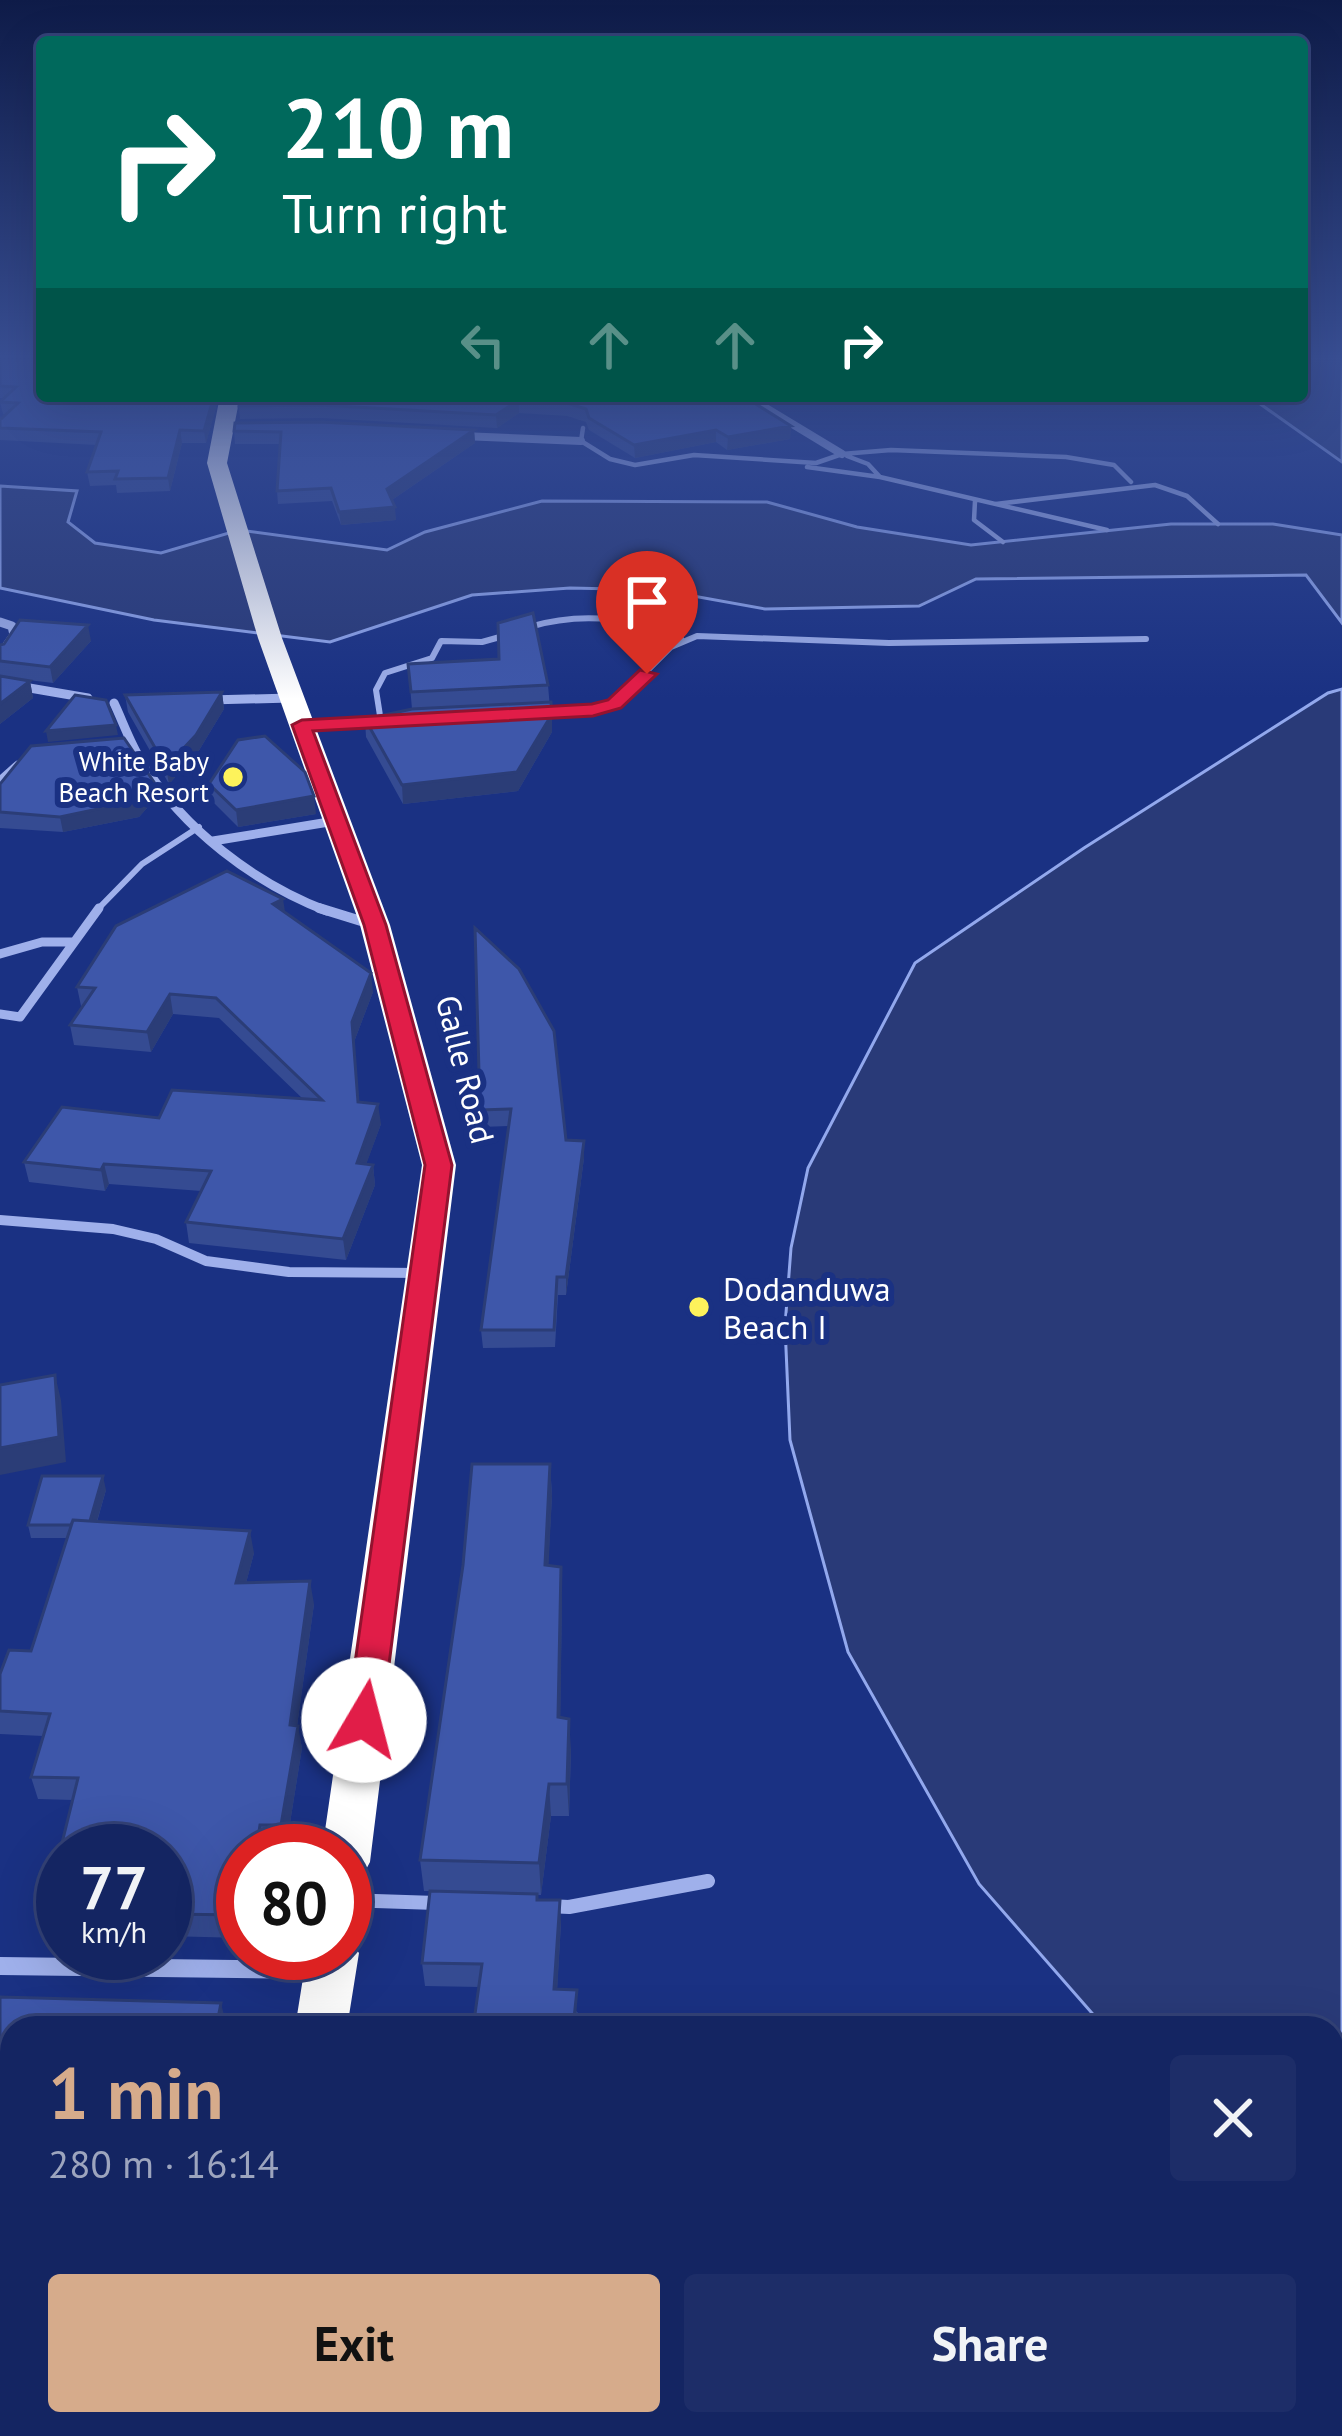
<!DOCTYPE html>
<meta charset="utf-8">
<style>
body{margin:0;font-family:"PT Sans",sans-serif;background:#1d2d68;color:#f1f3f6;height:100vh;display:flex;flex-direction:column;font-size:45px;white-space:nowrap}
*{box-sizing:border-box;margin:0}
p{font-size:39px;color:#9da5be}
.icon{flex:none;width:66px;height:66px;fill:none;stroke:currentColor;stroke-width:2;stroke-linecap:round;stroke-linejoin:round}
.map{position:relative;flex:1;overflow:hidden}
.details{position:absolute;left:0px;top:2016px;width:1344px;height:420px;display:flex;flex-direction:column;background:#142562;border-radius:36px 36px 0 0;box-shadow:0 12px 48px #0002,0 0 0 3px #334277}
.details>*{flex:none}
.banner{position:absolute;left:36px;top:36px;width:1272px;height:366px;border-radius:12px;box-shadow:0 12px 48px #0002,0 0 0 3px #334277;background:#00695c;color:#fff;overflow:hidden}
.speed{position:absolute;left:36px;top:1824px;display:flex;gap:24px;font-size:60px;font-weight:700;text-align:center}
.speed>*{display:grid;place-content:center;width:156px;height:156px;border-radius:50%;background:#142562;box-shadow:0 12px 48px #0002,0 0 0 3px #334277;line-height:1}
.speed small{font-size:30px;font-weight:400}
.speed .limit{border:18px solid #d22;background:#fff;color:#111}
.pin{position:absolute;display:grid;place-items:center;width:102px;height:102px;color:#fff;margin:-123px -51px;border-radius:50% 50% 50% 0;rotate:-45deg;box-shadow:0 0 12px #0007}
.pin .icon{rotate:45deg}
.me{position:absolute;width:132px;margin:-66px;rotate:8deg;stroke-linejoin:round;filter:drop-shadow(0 0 9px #0008)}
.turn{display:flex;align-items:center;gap:42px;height:252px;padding:0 48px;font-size:54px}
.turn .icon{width:156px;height:156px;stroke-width:2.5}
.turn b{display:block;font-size:84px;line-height:102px}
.lanes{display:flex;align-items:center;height:114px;padding:0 48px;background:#0003;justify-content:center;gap:60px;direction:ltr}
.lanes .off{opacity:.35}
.round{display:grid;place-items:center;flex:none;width:126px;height:126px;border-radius:12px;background:#1d2d68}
.summary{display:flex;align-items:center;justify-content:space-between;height:204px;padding:0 48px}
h1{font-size:72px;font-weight:800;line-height:90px;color:#d6ab8b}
.cta{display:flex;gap:24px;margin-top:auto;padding:24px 48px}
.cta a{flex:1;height:138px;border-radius:12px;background:#d6ab8b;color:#111;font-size:48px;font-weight:800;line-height:138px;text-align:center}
.cta a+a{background:#1d2d68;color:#f1f3f6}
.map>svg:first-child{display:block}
</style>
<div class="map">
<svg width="1342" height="2436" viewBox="0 0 1342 2436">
<rect width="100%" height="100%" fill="#1a3183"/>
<path fill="#293a78" stroke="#92a8ed" stroke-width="3" d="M 1302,358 L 1342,358 L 1342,462 L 1249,396 L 1302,396 Z
M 0,486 L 77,491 L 68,522 L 95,543 L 161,553 L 239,530 L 387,550 L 425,532 L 542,501 L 767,502 L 857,527 L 971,545 L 1171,524 L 1273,524 L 1342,535 L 1342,623 L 1306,575 L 976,579 L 919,606 L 765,609 L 660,590 L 570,588 L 472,595 L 330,642 L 154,620 L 0,588 Z
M 1342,689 L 1342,2224 L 1332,2217 L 1332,2028 L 1105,2028 L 979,1884 L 848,1652 L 790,1440 L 785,1326 L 791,1248 L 808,1168 L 915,963 L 1084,848 L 1328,693 Z"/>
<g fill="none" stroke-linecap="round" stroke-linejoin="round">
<path stroke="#9fb0eb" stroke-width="4.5" d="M 583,428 L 581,441 L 610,459 L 635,465 L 694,455 L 816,463 L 842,454 L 891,450 L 1066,457 L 1114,465 L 1131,482
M 807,467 L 880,477 L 868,464 L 847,456
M 880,477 L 1107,530
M 975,501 L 974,520 L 1003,542
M 996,504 L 1155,485 L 1187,496 L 1218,524"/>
<path stroke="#9fb0eb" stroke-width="6" d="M 529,627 C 581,612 632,617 681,639
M 541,714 L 614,704 L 671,647 L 697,636 L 889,643 L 1146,639
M 381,722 L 376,690 L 385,673 L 432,658 L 441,641 L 482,642 L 507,635
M 307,725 L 374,722
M 96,911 L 142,864 L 199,827"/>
<path stroke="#9fb0eb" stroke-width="9" d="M 0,954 L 42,942 L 74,942
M 0,1014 L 20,1017 L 99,908"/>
<path stroke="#9fb0eb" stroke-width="14" d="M 345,1900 L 436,1903
M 548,1906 L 569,1907 L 708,1881"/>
<path stroke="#9fb0eb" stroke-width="8" d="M 746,396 L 842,454
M 462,436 L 581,441"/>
<path stroke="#9fb0eb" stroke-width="9" d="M 0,622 L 12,626 L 14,635 L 0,655
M 0,683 L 88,698
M 209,700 L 291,698
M 114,703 C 123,722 130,743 142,762 C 183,829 254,883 327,911
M 0,781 L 18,765
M 213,841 L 335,821"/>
<path stroke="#9fb0eb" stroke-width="10" d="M 319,908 L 374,925
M 0,1220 L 113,1229 L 156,1239 L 206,1261 L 289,1272 L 423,1273"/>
<path stroke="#9fb0eb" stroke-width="18" d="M 0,1966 L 318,1970"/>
<path fill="#fff" fill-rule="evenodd" d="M 220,396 L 240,396 L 227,463 L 282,638 L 390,925 L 456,1165 L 370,1862 L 362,1877 L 345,1883 L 345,1851 L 322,1851 L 422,1165 L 360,925 L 258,638 L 207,463 Z
M 345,1935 L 359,1953 L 347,2028 L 295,2028 L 307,1953 L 345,1953 Z
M 218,2424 L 278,2424 L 277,2436 L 215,2436 Z"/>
</g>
<path fill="#354b92" d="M 0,358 L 219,396 L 206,443 L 182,443 L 170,491 L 117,493 L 116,485 L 90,486 L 87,472 L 97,445 L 0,440 L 0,420 L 6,415 L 3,414 L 0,402 L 4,398 L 0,398 Z
M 743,396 L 791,426 L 790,439 L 727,450 L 716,442 L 635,458 L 589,430 L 586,422 L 567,416 L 519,413 L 497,428 L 321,418 L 240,419 L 239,406 Z
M 474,430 L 475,443 L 392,500 L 396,520 L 341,525 L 332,501 L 278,504 L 277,491 L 280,444 L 235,444 L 234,431 Z
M 91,641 L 53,683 L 20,679 L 30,681 L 33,698 L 0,724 L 0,645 Z
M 408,664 L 548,685 L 552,732 L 518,791 L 403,804 L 366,737 L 365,719 L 412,709 Z
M 222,692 L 224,709 L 198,752 L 169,784 L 128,712 L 125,695 Z
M 154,782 L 156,798 L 139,817 L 63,832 L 0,828 L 0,784 Z
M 209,784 L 316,814 L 238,827 L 212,801 Z
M 285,912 L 373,992 L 354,1042 L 359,1102 L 381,1124 L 366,1164 L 373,1165 L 375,1185 L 346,1260 L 189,1243 L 186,1222 L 201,1191 L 109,1184 L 105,1191 L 29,1182 L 24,1162 L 159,1118 L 303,1099 L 219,1018 L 173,1014 L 151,1052 L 74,1045 L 70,1025 L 82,1007 L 81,1006 L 77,987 Z
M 475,928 L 566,1140 L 584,1158 L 566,1295 L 558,1295 L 555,1347 L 483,1348 L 481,1330 L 508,1126 L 482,1127 Z
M 550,1464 L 552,1496 L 548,1566 L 562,1599 L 560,1718 L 571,1750 L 569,1816 L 551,1816 L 541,1895 L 537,1895 L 538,1900 L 561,1923 L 557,1989 L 578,2013 L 576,2028 L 473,2028 L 479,1987 L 425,1986 L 422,1963 L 430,1891 L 424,1891 L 420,1860 Z
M 106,1490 L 97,1522 L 254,1553 L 246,1583 L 314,1604 L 297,1726 L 302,1748 L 286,1848 L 265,1848 L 243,1851 L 243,1938 L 165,1936 L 165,1851 L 63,1851 L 63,1934 L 52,1934 L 45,1912 L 73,1800 L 38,1799 L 31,1777 L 43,1736 L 0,1734 L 0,1674 L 31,1651 L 67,1538 L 31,1538 L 28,1525 Z
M 0,1997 L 12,2028 L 12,2370 L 4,2405 L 12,2424 L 134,2424 L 139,2436 L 0,2436 Z"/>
<path fill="#2b3d77" d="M 214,396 L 219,396 L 206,443 L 204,431 Z
M 519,400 L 519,413 L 497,428 L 496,415 Z
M 791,426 L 790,439 L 727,450 L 728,437 Z
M 180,430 L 182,443 L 170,491 L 168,478 Z
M 474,430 L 475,443 L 389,502 L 387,489 Z
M 716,430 L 716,442 L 635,458 L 634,445 Z
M 395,507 L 396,520 L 341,525 L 339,512 Z
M 88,625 L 91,641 L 53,683 L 50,667 Z
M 30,681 L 33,698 L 0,724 L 0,704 Z
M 222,692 L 224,709 L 198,752 L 169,784 L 166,767 Z
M 552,714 L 552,732 L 518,791 L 403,804 L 402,785 Z
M 116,725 L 118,735 L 48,742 L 46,731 Z
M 154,782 L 156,798 L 139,817 L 63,832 L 60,817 Z
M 314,796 L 316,814 L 238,827 L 236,810 Z
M 283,899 L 286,918 L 273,904 Z
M 371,973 L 373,992 L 354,1042 L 360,1122 L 352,1022 Z
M 170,994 L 173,1014 L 151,1052 L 147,1032 Z
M 378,1104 L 381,1124 L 359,1184 L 357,1163 Z
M 584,1141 L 584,1158 L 566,1295 L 566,1277 Z
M 104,1164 L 109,1184 L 105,1191 L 101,1170 Z
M 373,1165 L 375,1185 L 346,1260 L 343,1239 Z
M 55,1375 L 61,1400 L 66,1462 L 0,1475 L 0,1448 Z
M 550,1464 L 552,1496 L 547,1597 L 545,1565 Z
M 103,1476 L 106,1490 L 92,1538 L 88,1525 Z
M 250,1531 L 254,1553 L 240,1606 L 236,1583 Z
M 561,1567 L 562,1599 L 560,1749 L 558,1717 Z
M 310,1581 L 314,1604 L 294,1748 L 290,1725 Z
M 569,1719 L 571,1750 L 569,1816 L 567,1784 Z
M 298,1726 L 302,1748 L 286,1848 L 281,1825 Z
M 549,1784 L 551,1816 L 541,1895 L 539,1863 Z
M 260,1825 L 265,1848 L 264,1851 L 256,1851 Z
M 560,1900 L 561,1923 L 556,2012 L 554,1989 Z
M 577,1990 L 576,2028 L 573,2028 Z
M 221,2003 L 227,2028 L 216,2028 Z
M 12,2294 L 12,2370 L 0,2420 L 0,2343 Z
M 127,2424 L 134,2424 L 139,2436 L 124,2436 Z"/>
<path fill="#3e57aa" stroke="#2b3d77" stroke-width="3" d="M 0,358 L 42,358 L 42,396 L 214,396 L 204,431 L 180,430 L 168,478 L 115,479 L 118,471 L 87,472 L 101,432 L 0,428 L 0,420 L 18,403 L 0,402 L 16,387 L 0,386 Z
M 240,396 L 743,396 L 791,426 L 728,437 L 716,430 L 634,445 L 589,418 L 586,409 L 567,403 L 519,400 L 496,415 L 320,405 L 239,406 Z
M 320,422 L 474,430 L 387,489 L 395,507 L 339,512 L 331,488 L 277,491 L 281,432 L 234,431 L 235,423 Z
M 533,613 L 548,685 L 411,692 L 408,664 L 499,659 L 498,623 Z
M 20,620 L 88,625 L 50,667 L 0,661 L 0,645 L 4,644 Z
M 0,676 L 30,681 L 0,704 Z
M 222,692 L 196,735 L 166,767 L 125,695 Z
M 75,695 L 106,700 L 116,725 L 46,731 Z
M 551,702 L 552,714 L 517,772 L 402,785 L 365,719 L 412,709 Z
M 265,736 L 305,772 L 314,796 L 236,810 L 209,784 L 238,740 Z
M 124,738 L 154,782 L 136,801 L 60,817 L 0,812 L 0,784 L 31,746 Z
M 227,871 L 283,899 L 273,904 L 371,973 L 352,1022 L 358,1102 L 378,1104 L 357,1163 L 373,1165 L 343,1239 L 186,1222 L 211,1171 L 104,1164 L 101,1170 L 24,1162 L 62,1107 L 159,1118 L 172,1090 L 322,1100 L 216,998 L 170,994 L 147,1032 L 70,1025 L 95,988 L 77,987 L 116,926 Z
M 475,928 L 519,969 L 554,1031 L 566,1140 L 584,1141 L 566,1277 L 557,1277 L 554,1330 L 481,1330 L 511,1109 L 480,1110 Z
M 55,1375 L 59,1437 L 0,1448 L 0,1385 Z
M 472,1464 L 550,1464 L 545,1565 L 561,1567 L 558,1717 L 569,1719 L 567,1784 L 549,1784 L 539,1863 L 420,1860 L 463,1565 Z
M 42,1476 L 103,1476 L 90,1521 L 73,1520 L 71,1525 L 28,1525 Z
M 73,1520 L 250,1531 L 236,1583 L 310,1581 L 290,1725 L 298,1726 L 281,1825 L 260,1825 L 256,1851 L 243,1851 L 243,1915 L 165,1914 L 165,1851 L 63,1851 L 63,1912 L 45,1912 L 78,1778 L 31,1777 L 50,1714 L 0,1711 L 0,1674 L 9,1650 L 31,1651 Z
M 430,1891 L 537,1894 L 537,1900 L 560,1900 L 554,1989 L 577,1990 L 573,2028 L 473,2028 L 482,1964 L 422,1963 Z
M 0,1997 L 221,2003 L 216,2028 L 12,2028 L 12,2294 L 0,2343 L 0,2298 L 7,2297 L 11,2284 L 0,2277 Z
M 0,2405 L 12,2406 L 12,2424 L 127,2424 L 124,2436 L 0,2436 Z
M 320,2424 L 780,2424 L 779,2436 L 317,2436 Z"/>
<linearGradient id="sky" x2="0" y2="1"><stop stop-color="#0e1b48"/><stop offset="0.51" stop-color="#384e93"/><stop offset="1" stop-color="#384e93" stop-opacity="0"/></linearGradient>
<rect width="1342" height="699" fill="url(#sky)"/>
<path fill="#e11d48" stroke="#92132f" stroke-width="3" d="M 640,670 L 657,674 L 621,708 L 593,716 L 313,731 L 386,925 L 452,1165 L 382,1720 L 377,1730 L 364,1734 L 352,1730 L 347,1720 L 425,1165 L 364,925 L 292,725 L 302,720 L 592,704 L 608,700 Z"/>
<g fill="#fdf25b" stroke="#1a3183" stroke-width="4.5">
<circle cx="233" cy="777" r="12"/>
<circle cx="699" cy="1307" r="12"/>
</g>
<g text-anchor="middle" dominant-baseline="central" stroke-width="12" stroke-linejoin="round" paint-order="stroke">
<g font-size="27" fill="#fff" stroke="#1a3183" text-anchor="end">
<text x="209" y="761">White Baby<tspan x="209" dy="31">Beach Resort</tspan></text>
</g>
<g font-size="33" fill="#fff" stroke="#1a3183">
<text transform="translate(466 1069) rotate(76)">Galle Road</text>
</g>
<g font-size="33" fill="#fff" stroke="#1a3183" text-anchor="start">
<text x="723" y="1288">Dodanduwa<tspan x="723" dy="38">Beach I</tspan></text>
</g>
</g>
</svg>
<div class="speed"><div>77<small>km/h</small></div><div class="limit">80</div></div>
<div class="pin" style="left:647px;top:674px;background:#d93025"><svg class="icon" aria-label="arrive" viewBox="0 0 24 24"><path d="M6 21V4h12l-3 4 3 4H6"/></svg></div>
<svg class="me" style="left:364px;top:1720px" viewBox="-20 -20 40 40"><circle r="19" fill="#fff"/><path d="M0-13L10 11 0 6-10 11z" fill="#e11d48"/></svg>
<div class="banner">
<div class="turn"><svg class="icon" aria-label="right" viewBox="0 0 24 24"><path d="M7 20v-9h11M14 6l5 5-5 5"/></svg><div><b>210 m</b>Turn right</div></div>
<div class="lanes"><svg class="icon off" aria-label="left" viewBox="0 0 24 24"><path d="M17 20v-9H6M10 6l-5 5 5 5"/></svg><svg class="icon off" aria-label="ahead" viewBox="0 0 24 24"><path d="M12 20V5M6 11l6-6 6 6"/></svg><svg class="icon off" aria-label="ahead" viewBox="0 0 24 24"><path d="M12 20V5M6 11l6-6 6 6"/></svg><svg class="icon" aria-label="right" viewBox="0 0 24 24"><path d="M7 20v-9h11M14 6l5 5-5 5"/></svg></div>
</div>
<section class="details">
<div class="summary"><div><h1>1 min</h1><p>280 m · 16:14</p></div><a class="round"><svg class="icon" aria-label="close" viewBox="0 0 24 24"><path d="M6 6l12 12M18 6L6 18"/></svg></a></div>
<div class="cta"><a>Exit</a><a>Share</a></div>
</section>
</div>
